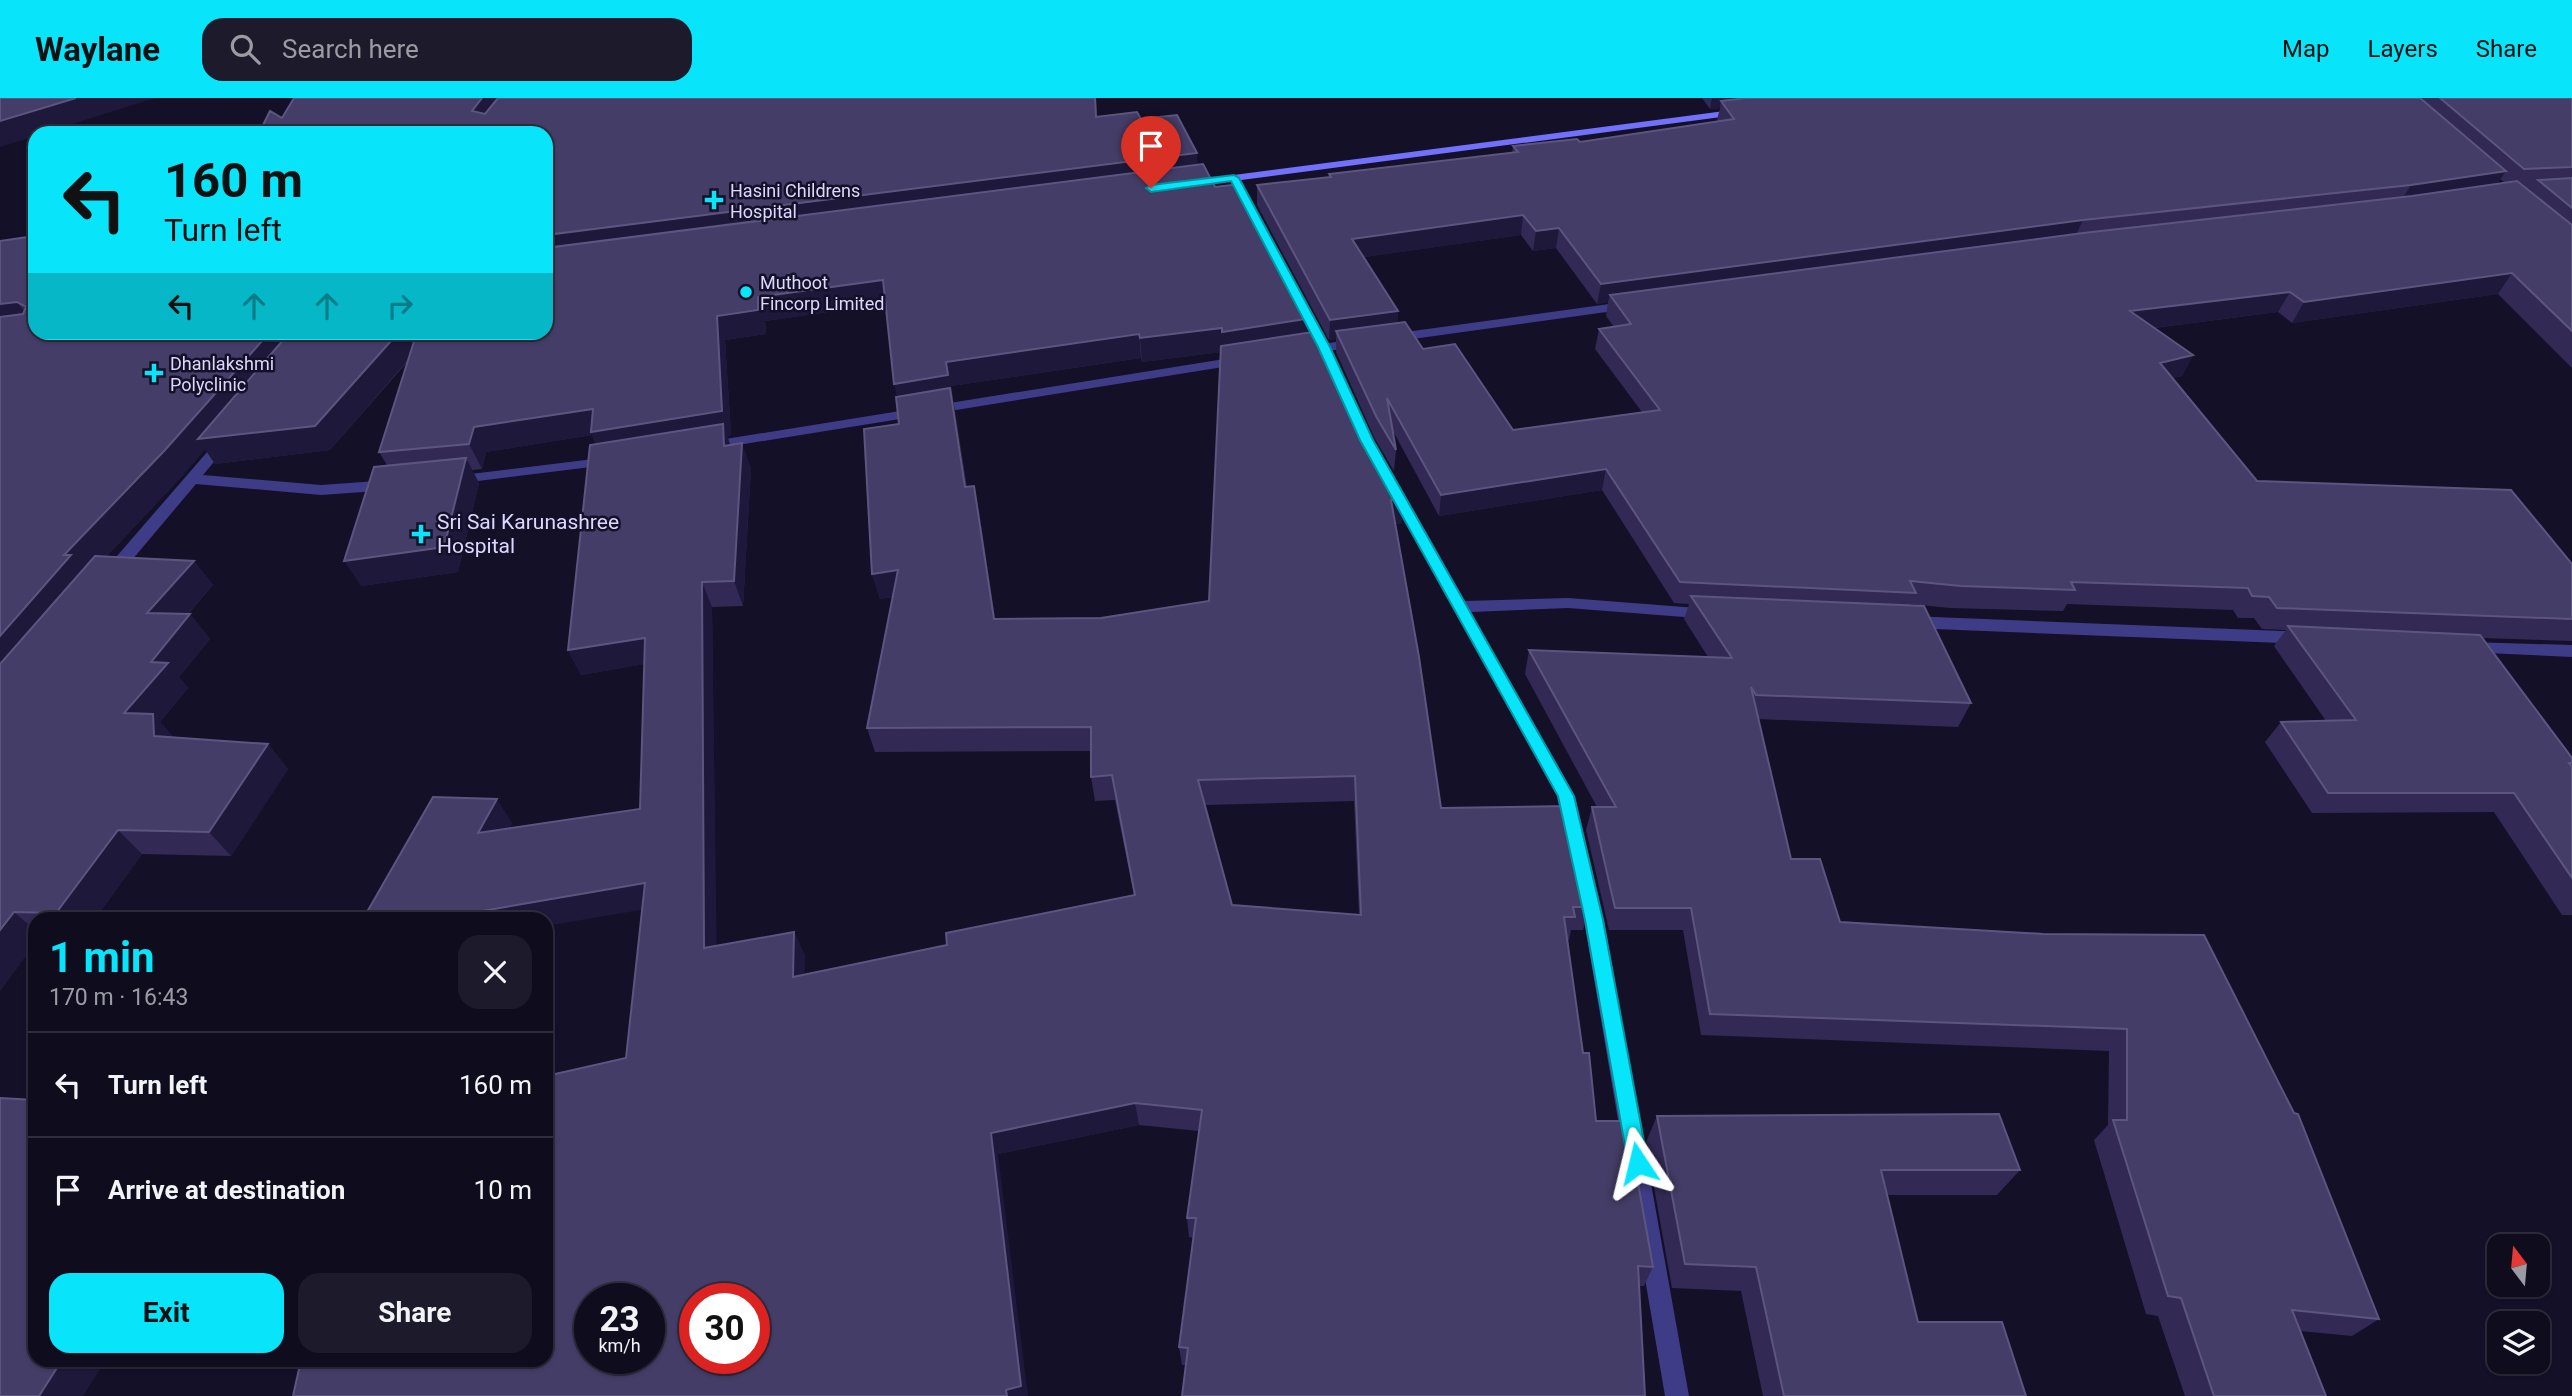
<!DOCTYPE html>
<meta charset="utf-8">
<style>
body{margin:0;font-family:Roboto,sans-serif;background:#1d1a2b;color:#f1f3f6;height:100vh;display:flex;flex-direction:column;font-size:26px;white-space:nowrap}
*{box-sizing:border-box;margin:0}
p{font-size:23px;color:#9b9ba4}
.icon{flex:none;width:38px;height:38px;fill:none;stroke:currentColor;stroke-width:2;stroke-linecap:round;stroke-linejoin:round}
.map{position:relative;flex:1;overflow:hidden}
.details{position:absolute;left:28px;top:814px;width:525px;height:455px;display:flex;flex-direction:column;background:#0f0c1e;border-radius:21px;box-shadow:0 2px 5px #0004,0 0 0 2px #2f2c3c}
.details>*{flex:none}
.hud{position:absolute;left:28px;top:28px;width:525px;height:214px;border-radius:21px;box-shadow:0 2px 5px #0004,0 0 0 2px #2f2c3c;background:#08e5fa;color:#111;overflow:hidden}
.needle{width:46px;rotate:344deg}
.controls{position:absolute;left:2487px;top:1136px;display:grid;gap:14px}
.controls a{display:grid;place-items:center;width:63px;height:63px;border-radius:14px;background:#0f0c1e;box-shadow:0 2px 5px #0004,0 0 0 2px #2f2c3c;font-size:35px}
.speed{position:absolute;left:574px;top:1185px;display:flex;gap:14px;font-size:35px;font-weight:700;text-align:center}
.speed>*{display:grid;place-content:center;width:91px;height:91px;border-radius:50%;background:#0f0c1e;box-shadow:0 2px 5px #0004,0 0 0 2px #2f2c3c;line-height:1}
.speed small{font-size:18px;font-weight:400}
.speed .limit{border:10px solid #d22;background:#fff;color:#111}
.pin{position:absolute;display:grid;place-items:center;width:60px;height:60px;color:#fff;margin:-72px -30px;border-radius:50% 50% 50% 0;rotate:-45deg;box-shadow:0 0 7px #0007}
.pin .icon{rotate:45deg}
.me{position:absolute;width:77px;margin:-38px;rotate:350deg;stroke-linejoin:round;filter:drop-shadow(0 0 5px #0008)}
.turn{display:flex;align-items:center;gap:24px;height:147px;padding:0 21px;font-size:32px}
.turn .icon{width:91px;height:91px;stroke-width:2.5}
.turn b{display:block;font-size:49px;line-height:60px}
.lanes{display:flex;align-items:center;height:66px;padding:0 21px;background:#0003;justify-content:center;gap:35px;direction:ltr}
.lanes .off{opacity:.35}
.round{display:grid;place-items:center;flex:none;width:74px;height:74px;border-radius:21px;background:#1d1a2b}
.headline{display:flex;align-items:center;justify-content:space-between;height:119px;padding:0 21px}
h1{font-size:42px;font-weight:700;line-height:52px;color:#08e5fa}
.button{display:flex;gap:14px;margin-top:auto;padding:14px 21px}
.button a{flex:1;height:80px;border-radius:21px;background:#08e5fa;color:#111;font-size:28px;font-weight:700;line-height:80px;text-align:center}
.button a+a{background:#1d1a2b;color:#f1f3f6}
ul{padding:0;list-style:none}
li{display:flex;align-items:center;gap:21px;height:105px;padding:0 21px;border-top:2px solid #2f2c3c}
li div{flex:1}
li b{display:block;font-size:26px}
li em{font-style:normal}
header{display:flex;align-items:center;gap:42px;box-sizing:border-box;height:98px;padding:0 35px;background:#08e5fa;color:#111}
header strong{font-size:33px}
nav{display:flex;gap:38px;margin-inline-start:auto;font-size:24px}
.search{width:490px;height:63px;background:#1d1a2b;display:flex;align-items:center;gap:18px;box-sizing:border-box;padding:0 24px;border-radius:21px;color:#9b9ba4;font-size:26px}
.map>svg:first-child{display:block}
</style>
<header>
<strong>Waylane</strong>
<div class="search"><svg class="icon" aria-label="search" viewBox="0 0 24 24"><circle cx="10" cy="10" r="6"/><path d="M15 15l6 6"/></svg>Search here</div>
<nav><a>Map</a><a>Layers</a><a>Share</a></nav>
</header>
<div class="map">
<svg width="2572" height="1298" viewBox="0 0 2572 1298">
<rect width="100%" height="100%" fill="#141028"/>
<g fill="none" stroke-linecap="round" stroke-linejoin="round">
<path fill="#3e3c86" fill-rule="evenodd" d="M 1631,203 L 1637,207 L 1635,210 L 1391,244 L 1385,240 L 1391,236 Z
M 1360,240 L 1365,241 L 1365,247 L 1305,257 L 1298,253 L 1305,249 Z
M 1243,258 L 1250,262 L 1248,265 L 707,352 L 700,348 L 707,344 Z
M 226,337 L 233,341 L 203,377 L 321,387 L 391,382 L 398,387 L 391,392 L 321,397 L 196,386 L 116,481 L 104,481 L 102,477 L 104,473 L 221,338 Z
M 610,359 L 615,360 L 615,366 L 454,386 L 447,382 L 454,378 Z
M 1393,383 L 1400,388 L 1465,503 L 1568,500 L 1710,511 L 1718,516 L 1710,521 L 1568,510 L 1471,514 L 1575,698 L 1604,822 L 1689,1298 L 1665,1298 L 1584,822 L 1557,698 L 1386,388 Z
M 1910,518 L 2305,534 L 2313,540 L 2305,546 L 1910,530 L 1902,524 Z
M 2469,544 L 2572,547 L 2572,559 L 2463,554 L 2461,550 L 2463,546 Z"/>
<path fill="#7371fc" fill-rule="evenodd" d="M 1740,11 L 1745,14 L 1744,16 L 1188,89 L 1182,86 L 1188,83 Z"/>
</g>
<path fill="#322a55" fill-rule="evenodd" d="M 294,0 L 1096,0 L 1097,19 L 1141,21 L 1197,67 L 1312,220 L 1312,234 L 1402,425 L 1395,426 L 1441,710 L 1590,809 L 1583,832 L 1571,832 L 1569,842 L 1567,842 L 1583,955 L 1596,1023 L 1653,1169 L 1644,1188 L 1639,1188 L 1186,1267 L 1182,1267 L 1179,1249 L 1194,1140 L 1189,1139 L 1187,1120 L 1199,1033 L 1139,1027 L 998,1056 L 626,960 L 642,812 L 363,821 L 512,725 L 509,731 L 640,711 L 644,566 L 581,577 L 568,552 L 596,346 L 592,337 L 486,354 L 482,371 L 472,372 L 479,385 L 458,474 L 361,488 L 387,367 L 379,354 L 409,262 L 330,352 L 215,366 L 205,351 L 183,377 L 106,459 L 194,463 L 213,487 L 188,516 L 190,516 L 210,541 L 179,579 L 188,590 L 160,624 L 174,640 L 268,646 L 288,671 L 231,758 L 142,756 L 95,821 L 35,821 L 35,845 L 0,893 L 0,143 L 35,234 L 546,234 L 282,20 ZM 885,206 L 897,299 L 899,326 L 872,476 L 880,501 L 893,499 L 867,630 L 875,654 L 1091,653 L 1091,679 L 1095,703 L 1115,702 L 1134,797 L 947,847 L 804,876 L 805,858 L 794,834 L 716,848 L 712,509 L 743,508 L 751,370 L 730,347 L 727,338 L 731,337 L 725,242 L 766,236 L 765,223 ZM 1221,254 L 1209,503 L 1101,520 L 995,521 L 979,413 L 967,389 L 951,288 L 1141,260 L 1142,264 ZM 1354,703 L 1359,817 L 1232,807 L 1205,707 Z
M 1702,0 L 2572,0 L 2572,270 L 2498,196 L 2292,225 L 2278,214 L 2154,230 L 2193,257 L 2182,278 L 2172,280 L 2257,383 L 2572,466 L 2572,543 L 2483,540 L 2572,660 L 2572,817 L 2562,817 L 2494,714 L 2312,715 L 2265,644 L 2281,624 L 2326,623 L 2274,548 L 2286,532 L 2262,531 L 2254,520 L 2238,520 L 2233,512 L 2067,506 L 2063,513 L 1950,510 L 1911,506 L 1910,508 L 1971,605 L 1958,629 L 1758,621 L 1791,761 L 1840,824 L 2043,836 L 2204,837 L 2379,1221 L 2352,1238 L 2300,1233 L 2326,1298 L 2185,1298 L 2158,1218 L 2146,1216 L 2094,1042 L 2108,1027 L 2109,953 L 1701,937 L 1683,832 L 1609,832 L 1586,732 L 1592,709 L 1597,709 L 1525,576 L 1529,552 L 1708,559 L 1684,521 L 1689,506 L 1674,505 L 1602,392 L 1439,418 L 1393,333 L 1396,352 L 1394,373 L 1375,341 L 1336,254 L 1336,241 L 1329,242 L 1257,107 L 1257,87 L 1329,79 L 1329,76 L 1512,55 L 1513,48 L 1580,44 L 1718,23 L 1717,22 L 1720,10 L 1710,11 ZM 2500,81 L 2505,85 L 2497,86 ZM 1521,137 L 1533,153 L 1556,150 L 1597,206 L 1608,204 L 1606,218 L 1614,229 L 1599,231 L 1595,251 L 1642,314 L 1513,332 L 1423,251 L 1397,225 L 1398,213 L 1364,159 Z
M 1657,1018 L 2020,1072 L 1997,1097 L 1888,1097 L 1918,1224 L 2026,1298 L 1763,1298 L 1741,1193 L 1672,1190 L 1646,1044 Z"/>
<path fill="#1e183b" d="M 76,0 L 155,0 L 44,35 L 35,35 L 35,38 L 0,49 L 0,23 Z
M 482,0 L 505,0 L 481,35 L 472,13 Z
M 1712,0 L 1797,0 L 1721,3 L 1720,10 L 1710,11 Z
M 1197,55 L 1198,77 L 546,161 L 546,137 Z
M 2506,73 L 2493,92 L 2399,106 L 2411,87 Z
M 1523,117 L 1521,137 L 1352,161 L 1352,141 Z
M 2083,122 L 2074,141 L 1610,197 L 1608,204 L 1597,206 L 1601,186 Z
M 1559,130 L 1556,150 L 1533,153 L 1536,133 Z
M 2512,175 L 2498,196 L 2292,225 L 2304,204 Z
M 883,182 L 888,206 L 765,223 L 766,236 L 725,242 L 731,337 L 727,338 L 732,351 L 602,358 L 592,337 L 486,354 L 482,371 L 469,346 L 474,329 L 758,199 Z
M 2290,194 L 2278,214 L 2120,234 L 2130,213 Z
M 17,204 L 35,227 L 0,232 L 0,206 Z
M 1398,213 L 1397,233 L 1336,233 L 1336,241 L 1329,242 L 1330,222 Z
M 1312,220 L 1312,244 L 1223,254 L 1142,264 L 1140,240 L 1222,230 Z
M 270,234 L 432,234 L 330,352 L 215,366 L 205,351 L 183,377 L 88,478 L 0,590 L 0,538 L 64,457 Z
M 1139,236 L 1141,260 L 951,288 L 970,414 L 900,310 L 894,286 L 946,264 Z
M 2193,257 L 2182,278 L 2149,286 L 2160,265 Z
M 742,345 L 751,370 L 743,508 L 734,483 Z
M 466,360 L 479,385 L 458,474 L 361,488 L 344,463 Z
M 1606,371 L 1602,392 L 1439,418 L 1441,397 Z
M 974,388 L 979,413 L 999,546 L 994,521 Z
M 1404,400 L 1402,425 L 1389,427 L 1391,402 Z
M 194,463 L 213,487 L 167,539 L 147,515 Z
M 898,472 L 905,497 L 880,501 L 872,476 Z
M 702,484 L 712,509 L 717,873 L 704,850 Z
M 190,516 L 210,541 L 179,579 L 188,590 L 160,624 L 174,640 L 154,638 L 124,615 L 151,564 Z
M 645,540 L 657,564 L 581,577 L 568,552 Z
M 268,646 L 288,671 L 231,758 L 209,734 Z
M 497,701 L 512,725 L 495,759 L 478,735 Z
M 118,732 L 142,756 L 95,821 L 63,821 L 56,815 Z
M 645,785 L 658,809 L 546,828 L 546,821 L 436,821 Z
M 14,814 L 35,832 L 35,845 L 0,893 L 0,832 Z
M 794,834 L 805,858 L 804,902 L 793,879 Z
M 1135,1005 L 1139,1027 L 998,1056 L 1028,1298 L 1007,1298 L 991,1035 Z
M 62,1262 L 106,1262 L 83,1298 L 39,1298 Z"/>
<path fill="#443d67" stroke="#5c557f" stroke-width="2" fill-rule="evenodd" d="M 0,0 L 76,0 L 0,23 Z
M 294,0 L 482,0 L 472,13 L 485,16 L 498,0 L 1095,0 L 1096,19 L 1137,14 L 1141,21 L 1177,17 L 1197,55 L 546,137 L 546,35 L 259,35 L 270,13 L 282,20 Z
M 1746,0 L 2420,0 L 2506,73 L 2411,87 L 2083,122 L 1601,186 L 1559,130 L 1536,133 L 1523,117 L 1352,141 L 1398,213 L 1330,222 L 1257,87 L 1331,79 L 1329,76 L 1518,54 L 1513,48 L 1577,41 L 1580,44 L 1734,21 L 1721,3 Z
M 2440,0 L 2572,0 L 2572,69 L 2524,71 Z
M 1203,66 L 1215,89 L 1240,86 L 1312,220 L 1222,234 L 1222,230 L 1140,240 L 1139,236 L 946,264 L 948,277 L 894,286 L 883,182 L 758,199 L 758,212 L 717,218 L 722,313 L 591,334 L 593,311 L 474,329 L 469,346 L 379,354 L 417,234 L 546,234 L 546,150 Z
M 2572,80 L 2572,110 L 2538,82 Z
M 2517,83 L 2572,127 L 2572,233 L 2512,175 L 2304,204 L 2290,194 L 2130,213 L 2193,257 L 2160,265 L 2257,383 L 2511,392 L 2572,466 L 2572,521 L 2277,510 L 2269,499 L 2252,498 L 2248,490 L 2071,484 L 2075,492 L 1961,488 L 1910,483 L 1916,495 L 1680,484 L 1606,371 L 1441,397 L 1387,300 L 1396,352 L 1377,320 L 1336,233 L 1405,224 L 1423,251 L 1455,246 L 1513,332 L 1660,312 L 1599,231 L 1631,226 L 1610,197 L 2083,135 L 2412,98 Z
M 35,138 L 35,234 L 270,234 L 165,352 L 64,457 L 71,457 L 0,538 L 0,219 L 23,216 L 26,209 L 17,204 L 0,206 L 0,143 Z
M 1319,233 L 1358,319 L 1404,400 L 1391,402 L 1419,559 L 1441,710 L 1567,708 L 1590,809 L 1573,809 L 1575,819 L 1564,819 L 1583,955 L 1589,955 L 1596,1023 L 1627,1023 L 1653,1169 L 1638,1168 L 1645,1298 L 1182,1298 L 1188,1250 L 1179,1249 L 1196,1120 L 1187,1120 L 1202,1012 L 1135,1005 L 991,1035 L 1021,1288 L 1006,1292 L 1007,1298 L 293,1298 L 301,1262 L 546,1262 L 546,978 L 626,960 L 645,785 L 436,821 L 363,821 L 433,699 L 497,701 L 478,735 L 640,711 L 645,540 L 568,552 L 590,347 L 723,326 L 724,348 L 742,345 L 734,483 L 702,484 L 704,850 L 794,834 L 793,879 L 947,847 L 946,835 L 1135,797 L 1112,677 L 1091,679 L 1091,629 L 867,630 L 898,472 L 872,476 L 864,331 L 899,326 L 896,299 L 950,290 L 965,389 L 974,388 L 994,521 L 1101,520 L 1209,503 L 1221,248 ZM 1355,678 L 1361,817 L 1232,807 L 1198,682 ZM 590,1200 L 649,1200 L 649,1260 L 590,1260 ZM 695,1200 L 754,1200 L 754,1260 L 695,1260 Z
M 290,234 L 399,234 L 315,328 L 198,341 Z
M 466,360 L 444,449 L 344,463 L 374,369 Z
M 95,458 L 194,463 L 147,515 L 190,516 L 151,564 L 168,565 L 124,615 L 153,616 L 154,638 L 268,646 L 209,734 L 118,732 L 56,815 L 14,814 L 0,832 L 0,566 Z
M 1691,498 L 1924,508 L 1971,605 L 1756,597 L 1751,589 L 1791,761 L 1820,761 L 1840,824 L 2043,836 L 2204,837 L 2294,1015 L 2298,1016 L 2379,1221 L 2292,1212 L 2326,1298 L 2214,1298 L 2181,1200 L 2168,1198 L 2113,1022 L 2127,1022 L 2127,931 L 1710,916 L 1691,810 L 1615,810 L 1592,709 L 1616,709 L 1529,552 L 1732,560 Z
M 2288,528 L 2480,537 L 2572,660 L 2572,665 L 2569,665 L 2572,669 L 2572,780 L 2514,695 L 2328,695 L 2281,624 L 2356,622 Z
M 0,1000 L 35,1002 L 35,1262 L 62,1262 L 39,1298 L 0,1298 Z
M 1999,1016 L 2020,1072 L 1881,1072 L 1918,1224 L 2002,1224 L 2026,1298 L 1784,1298 L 1756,1169 L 1685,1166 L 1657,1018 Z"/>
<path fill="#08e5fa" stroke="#0595a2" stroke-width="2" d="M 1234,77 L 1239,80 L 1330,249 L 1373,342 L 1574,698 L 1603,822 L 1648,1065 L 1645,1072 L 1638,1075 L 1631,1072 L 1628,1065 L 1585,822 L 1558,698 L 1360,342 L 1318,249 L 1231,83 L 1151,94 L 1146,90 L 1151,87 Z"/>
<g fill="#08e5fa" stroke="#141028" stroke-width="2.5">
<path d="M710.5 91.5h7v7h7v7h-7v7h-7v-7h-7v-7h7z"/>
<circle cx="746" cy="194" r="7"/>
<path d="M150.5 264.5h7v7h7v7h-7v7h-7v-7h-7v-7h7z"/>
<path d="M417.5 425.5h7v7h7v7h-7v7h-7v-7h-7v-7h7z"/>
</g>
<g text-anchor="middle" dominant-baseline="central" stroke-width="5" stroke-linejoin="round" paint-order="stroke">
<g font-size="18" fill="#dcd8fe" stroke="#141028" text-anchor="start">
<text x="730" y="92">Hasini Childrens<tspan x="730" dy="21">Hospital</tspan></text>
<text x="760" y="184">Muthoot<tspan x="760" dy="21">Fincorp Limited</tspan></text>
<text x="170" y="265">Dhanlakshmi<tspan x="170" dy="21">Polyclinic</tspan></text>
</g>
<g font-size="21" fill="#dcd8fe" stroke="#141028" text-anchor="start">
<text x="437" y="424">Sri Sai Karunashree<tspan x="437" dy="24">Hospital</tspan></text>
</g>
</g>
</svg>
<div class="controls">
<a><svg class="needle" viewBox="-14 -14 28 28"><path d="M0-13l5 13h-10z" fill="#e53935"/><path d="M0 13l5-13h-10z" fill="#9b9ba4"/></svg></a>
<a><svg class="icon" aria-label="layers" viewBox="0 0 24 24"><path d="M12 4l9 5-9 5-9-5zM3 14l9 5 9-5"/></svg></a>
</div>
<div class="speed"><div>23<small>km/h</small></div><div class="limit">30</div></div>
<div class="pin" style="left:1151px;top:90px;background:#d93025"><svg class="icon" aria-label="arrive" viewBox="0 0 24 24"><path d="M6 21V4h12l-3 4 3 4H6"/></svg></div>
<svg class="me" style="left:1638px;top:1065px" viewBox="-20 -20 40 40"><path d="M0-17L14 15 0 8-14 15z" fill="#08e5fa" stroke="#fff" stroke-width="4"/></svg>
<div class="hud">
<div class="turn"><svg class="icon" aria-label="left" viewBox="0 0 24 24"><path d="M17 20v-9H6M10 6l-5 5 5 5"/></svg><div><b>160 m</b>Turn left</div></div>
<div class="lanes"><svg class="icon" aria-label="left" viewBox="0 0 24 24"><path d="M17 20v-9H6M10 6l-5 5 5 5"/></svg><svg class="icon off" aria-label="ahead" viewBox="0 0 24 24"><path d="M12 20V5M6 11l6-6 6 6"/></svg><svg class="icon off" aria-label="ahead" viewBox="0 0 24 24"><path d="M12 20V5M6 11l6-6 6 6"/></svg><svg class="icon off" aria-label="right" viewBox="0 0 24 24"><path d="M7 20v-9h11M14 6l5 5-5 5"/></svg></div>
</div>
<section class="details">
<div class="headline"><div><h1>1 min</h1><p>170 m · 16:43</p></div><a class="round"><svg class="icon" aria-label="close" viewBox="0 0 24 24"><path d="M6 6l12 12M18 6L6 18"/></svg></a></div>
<ul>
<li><svg class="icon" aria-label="left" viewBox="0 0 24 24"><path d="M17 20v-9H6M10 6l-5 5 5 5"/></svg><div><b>Turn left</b></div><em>160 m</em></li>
<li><svg class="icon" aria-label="arrive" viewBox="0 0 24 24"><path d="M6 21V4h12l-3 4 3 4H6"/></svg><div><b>Arrive at destination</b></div><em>10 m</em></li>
</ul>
<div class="button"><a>Exit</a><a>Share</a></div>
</section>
</div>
